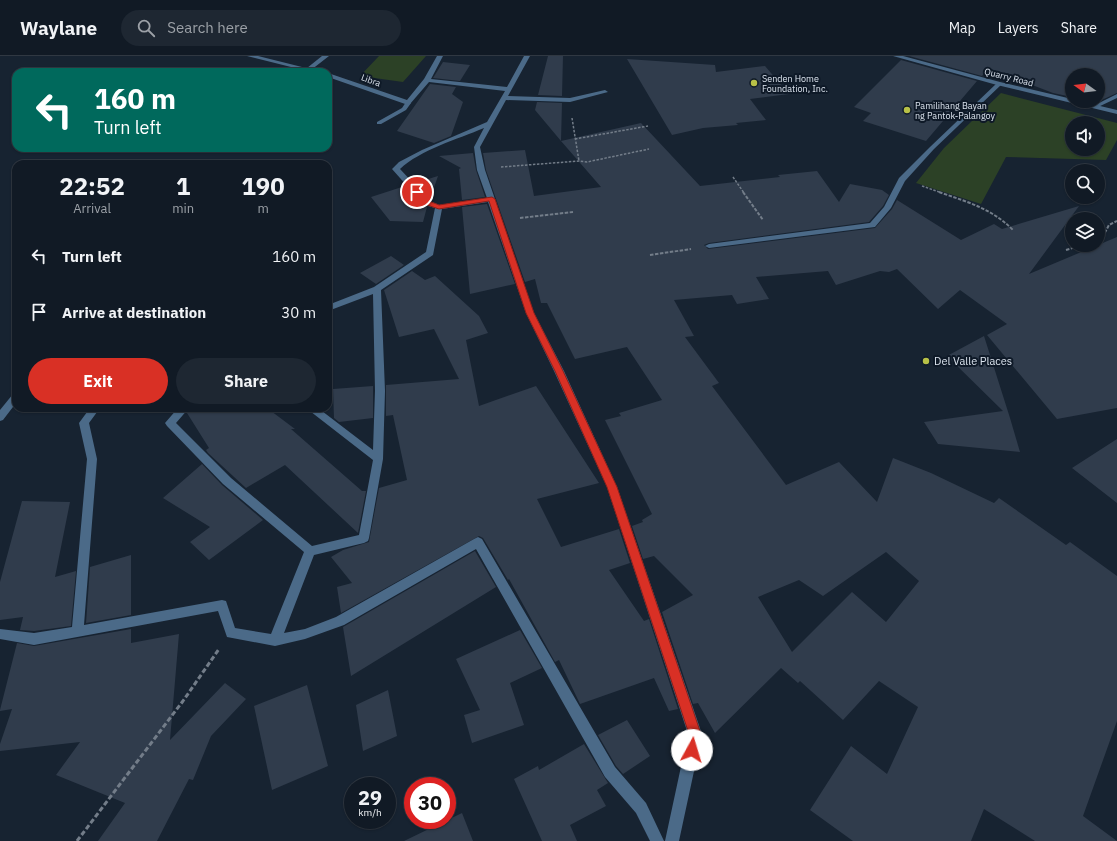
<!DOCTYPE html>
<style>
body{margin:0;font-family:"IBM Plex Sans",sans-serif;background:#1e2732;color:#f1f3f6;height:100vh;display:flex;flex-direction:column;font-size:15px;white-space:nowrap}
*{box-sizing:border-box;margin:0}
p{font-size:13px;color:#9ca1a7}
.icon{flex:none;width:22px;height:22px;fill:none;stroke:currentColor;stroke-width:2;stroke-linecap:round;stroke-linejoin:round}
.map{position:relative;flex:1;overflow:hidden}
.details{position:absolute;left:12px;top:104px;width:320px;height:252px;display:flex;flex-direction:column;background:#111a25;border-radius:12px;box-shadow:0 1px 3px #0004,0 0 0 1px #303842}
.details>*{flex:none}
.hud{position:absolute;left:12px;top:12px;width:320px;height:84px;border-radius:12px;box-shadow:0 1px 3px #0004,0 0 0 1px #303842;background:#00695c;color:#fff;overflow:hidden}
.needle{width:26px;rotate:285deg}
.tools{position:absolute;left:1065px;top:12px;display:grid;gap:8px}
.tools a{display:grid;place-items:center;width:40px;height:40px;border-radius:50%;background:#111a25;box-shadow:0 1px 3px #0004,0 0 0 1px #303842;font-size:20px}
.speed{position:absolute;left:344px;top:721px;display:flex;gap:8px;font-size:20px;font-weight:700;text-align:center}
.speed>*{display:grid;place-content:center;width:52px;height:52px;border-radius:50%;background:#111a25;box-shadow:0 1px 3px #0004,0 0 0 1px #303842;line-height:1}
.speed small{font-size:10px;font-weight:400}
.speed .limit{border:6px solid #d22;background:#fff;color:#111}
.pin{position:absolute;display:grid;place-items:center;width:34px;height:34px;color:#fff;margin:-17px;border:2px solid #fff;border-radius:50%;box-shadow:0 1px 4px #0007}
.me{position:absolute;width:44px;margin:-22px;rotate:6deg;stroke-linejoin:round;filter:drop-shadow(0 0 3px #0008)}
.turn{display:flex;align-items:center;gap:14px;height:84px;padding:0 16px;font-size:18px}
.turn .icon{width:52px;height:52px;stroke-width:2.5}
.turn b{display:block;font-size:28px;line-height:34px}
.eta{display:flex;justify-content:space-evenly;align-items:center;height:68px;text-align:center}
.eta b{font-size:24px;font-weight:700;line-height:28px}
.action{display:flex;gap:8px;margin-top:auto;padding:8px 16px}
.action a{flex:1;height:46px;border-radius:24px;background:#d93025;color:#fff;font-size:16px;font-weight:700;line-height:46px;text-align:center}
.action a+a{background:#1e2732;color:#f1f3f6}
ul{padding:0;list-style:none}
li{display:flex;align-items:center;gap:12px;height:56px;padding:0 16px}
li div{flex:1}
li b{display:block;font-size:15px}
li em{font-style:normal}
header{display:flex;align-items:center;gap:24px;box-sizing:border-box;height:56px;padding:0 20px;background:#111a25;border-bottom:1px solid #303842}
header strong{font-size:19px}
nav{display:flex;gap:22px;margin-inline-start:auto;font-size:14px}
.search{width:280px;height:36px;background:#1e2732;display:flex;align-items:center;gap:10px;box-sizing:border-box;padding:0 14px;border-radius:22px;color:#9ca1a7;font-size:15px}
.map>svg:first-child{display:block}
</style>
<header>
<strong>Waylane</strong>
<div class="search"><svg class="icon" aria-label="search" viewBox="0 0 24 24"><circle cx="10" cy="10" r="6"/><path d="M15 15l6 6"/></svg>Search here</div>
<nav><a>Map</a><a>Layers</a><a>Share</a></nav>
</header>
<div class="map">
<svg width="1117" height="785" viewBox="0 0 1117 785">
<rect width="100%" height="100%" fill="#172331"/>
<path fill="#2c4126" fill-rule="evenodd" d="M 379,0 L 426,0 L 403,26 L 360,20 Z
M 1001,37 L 1117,67 L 1117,84 L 1106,104 L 1006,101 L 981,148 L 916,127 L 944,92 ZM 1072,67 L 1098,67 L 1098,93 L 1072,93 Z"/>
<path fill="#303c4c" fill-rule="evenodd" d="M 548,0 L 563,0 L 562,40 L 538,39 Z
M 909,0 L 1117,0 L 1117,37 L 1095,47 L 1086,45 L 1098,45 L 1098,19 L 1072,19 L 1072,41 L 1053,37 L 988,12 L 982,20 Z
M 627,3 L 715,9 L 716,16 L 765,10 L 789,38 L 750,43 L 766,64 L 736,67 L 738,69 L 703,72 L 672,79 Z
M 901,4 L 977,25 L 926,85 L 863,65 L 871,57 L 854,51 Z
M 443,6 L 470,9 L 460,25 L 433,22 Z
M 430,28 L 456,31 L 452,38 L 463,46 L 451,80 L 434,87 L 397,75 Z
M 537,46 L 562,47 L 561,85 L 535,54 Z
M 641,67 L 700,130 L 780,121 L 778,119 L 817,115 L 839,146 L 850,128 L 882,134 L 889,139 L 883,150 L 869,166 L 709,187 L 704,189 L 708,193 L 875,172 L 892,153 L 897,144 L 961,184 L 994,168 L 1002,173 L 1079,150 L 1029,218 L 1117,181 L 1117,352 L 1057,363 L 987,279 L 1007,268 L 960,234 L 938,253 L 897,213 L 889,216 L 880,215 L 836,229 L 828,215 L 756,221 L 769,243 L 737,248 L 732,239 L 674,244 L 694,280 L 685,281 L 719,327 L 712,330 L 786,429 L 839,406 L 877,446 L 893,402 L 931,417 L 994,447 L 999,442 L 1066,489 L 1070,486 L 1117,520 L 1117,665 L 1083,760 L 1117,785 L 1035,785 L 984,753 L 971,785 L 853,785 L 810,754 L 851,690 L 887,718 L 918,651 L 879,625 L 843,664 L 800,625 L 798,627 L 781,612 L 715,677 L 698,647 L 693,648 L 662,556 L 693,539 L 654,500 L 643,503 L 632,470 L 643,466 L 642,464 L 652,458 L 605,364 L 621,360 L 619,357 L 662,344 L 627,291 L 575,303 L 547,247 L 541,247 L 535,223 L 525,226 L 486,114 L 483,97 L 525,94 L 534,140 L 601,131 L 561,85 ZM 886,496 L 919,525 L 886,566 L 852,536 L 792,596 L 758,541 L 799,524 L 823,540 Z
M 473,97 L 476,114 L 485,141 L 462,144 L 459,113 L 461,112 L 439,100 Z
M 438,120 L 430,143 L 415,127 Z
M 405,130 L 423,150 L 427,151 L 423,166 L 390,165 L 371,141 Z
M 487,148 L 515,228 L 470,238 L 462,151 Z
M 391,200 L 404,209 L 376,228 L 360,217 Z
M 412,215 L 425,224 L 435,220 L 479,260 L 488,277 L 466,284 L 479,350 L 536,330 L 599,427 L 537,443 L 561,491 L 619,473 L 630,507 L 609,514 L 644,565 L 649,563 L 678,653 L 669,655 L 654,622 L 580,648 L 559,604 L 555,606 L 509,523 L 508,524 L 483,482 L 479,480 L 341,557 L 337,531 L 352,527 L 331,501 L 343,494 L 369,486 L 379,432 L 407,424 L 393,359 L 386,360 L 386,329 L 459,323 L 434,273 L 399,281 L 384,234 Z
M 984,280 L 1010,362 L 1020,396 L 938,388 L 924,366 L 1003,355 L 947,300 Z
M 373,330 L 373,362 L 339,366 L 334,362 L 333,333 Z
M 190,352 L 267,352 L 295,373 L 291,373 L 362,435 L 366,435 L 358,477 L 285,409 L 246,432 L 208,397 L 206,394 L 209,392 L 187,357 Z
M 1117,383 L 1117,447 L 1072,412 Z
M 202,408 L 222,429 L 263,464 L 209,504 L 190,486 L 210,471 L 163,442 Z
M 22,445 L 70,446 L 55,521 L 76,515 L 71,570 L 34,575 L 20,574 L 23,561 L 0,564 L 0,526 Z
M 475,495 L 496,531 L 351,620 L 343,571 Z
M 131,499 L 131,559 L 86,567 L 90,511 Z
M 131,573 L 131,587 L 179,578 L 170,684 L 225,627 L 246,643 L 211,680 L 193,724 L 189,723 L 157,785 L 98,785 L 125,747 L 56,719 L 80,686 L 0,695 L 0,688 L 12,653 L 0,655 L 0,654 L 17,587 L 34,590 Z
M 520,574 L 542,612 L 510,627 L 524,669 L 472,687 L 464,659 L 480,654 L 456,603 Z
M 307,629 L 328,710 L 272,734 L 254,650 Z
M 388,634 L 397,680 L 363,695 L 356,649 Z
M 627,664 L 650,700 L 623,718 L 616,710 L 598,679 Z
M 584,688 L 608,727 L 597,734 L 606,750 L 570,769 L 577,785 L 542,785 L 514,723 L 538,710 L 539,714 Z
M 462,757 L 473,785 L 404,785 Z"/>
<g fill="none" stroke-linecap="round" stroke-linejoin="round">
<path stroke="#737d89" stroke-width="1.5" stroke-dasharray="2.5 1.5" stroke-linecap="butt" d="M 572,62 L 579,105
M 575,83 L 648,70
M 501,111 L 579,105 L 587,106 L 649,93
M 733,121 L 744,137
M 922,130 L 942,137"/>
<path stroke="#737d89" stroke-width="2" stroke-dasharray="3.5 1.5" stroke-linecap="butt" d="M 743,136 L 763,164
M 939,136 C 967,146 991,152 1013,174
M 520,162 L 573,156
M 1098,183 L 1102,182 L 1109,169 L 1117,165
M 1066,194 L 1082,189
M 650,199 L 691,193"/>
<path stroke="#737d89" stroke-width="3" stroke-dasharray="5 2.5" stroke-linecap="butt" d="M 77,785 L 183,645 L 219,593"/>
<path fill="#4b6a88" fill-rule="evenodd" d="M 322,0 L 329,0 L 311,14 L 307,14 L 307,12 Z
M 1117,38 L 1117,42 L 1096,52 L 1091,51 Z
M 406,46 L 411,47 L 406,54 L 381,68 L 377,68 L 377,66 L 402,52 Z"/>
<path fill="#4b6a88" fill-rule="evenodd" d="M 247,0 L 258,0 L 322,16 L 311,16 Z
M 437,0 L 443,0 L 431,23 L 507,31 L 524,0 L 530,0 L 508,40 L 570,42 L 605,34 L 608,36 L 570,46 L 506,44 L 480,91 L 485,114 L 534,257 L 564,315 L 617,431 L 702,678 L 679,785 L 665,785 L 688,678 L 607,431 L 554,315 L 526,257 L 488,146 L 442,153 L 433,199 L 381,234 L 385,335 L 383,403 L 369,482 L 368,485 L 364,487 L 314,499 L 284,577 L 305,573 L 336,561 L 474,483 L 478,481 L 482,483 L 615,711 L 646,747 L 664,785 L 650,785 L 636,757 L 605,721 L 476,493 L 344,569 L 305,583 L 275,590 L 227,581 L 218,555 L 34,589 L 0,583 L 0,573 L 34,577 L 72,571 L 87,403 L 79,367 L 90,352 L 100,352 L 89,367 L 97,403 L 84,569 L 222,544 L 226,545 L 235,572 L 271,578 L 304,496 L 223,428 L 167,370 L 165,367 L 178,352 L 189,352 L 176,367 L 231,422 L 312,490 L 359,479 L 373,404 L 306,352 L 318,352 L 373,394 L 375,335 L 373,238 L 328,255 L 328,249 L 374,231 L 426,196 L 435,152 L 424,149 L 392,113 L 399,106 L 422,94 L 487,66 L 505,35 L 429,26 L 410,48 L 408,49 L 328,21 L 328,17 L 407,44 L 424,23 ZM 484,72 L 474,91 L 477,114 L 487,142 L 439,149 L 430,145 L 400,113 C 420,94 458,83 484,72 Z
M 997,27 L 1002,28 L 934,93 L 905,125 L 891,152 L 875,171 L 709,192 L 705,190 L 709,188 L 870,167 L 884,151 L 899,122 L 930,91 Z
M 16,337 L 16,347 L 3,364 L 0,365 L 0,354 L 13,338 Z"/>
<path fill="#4b6a88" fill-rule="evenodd" d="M 893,0 L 903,0 L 1000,26 L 1072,43 L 1072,45 L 1079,45 L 1117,54 L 1117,58 L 997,29 Z"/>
</g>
<path fill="#d93025" stroke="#8d1f18" d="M 414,134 L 419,134 L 429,145 L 439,149 L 492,141 L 495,143 L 534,257 L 563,315 L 617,431 L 701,678 L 696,698 L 692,700 L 687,698 L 686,694 L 689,678 L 607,431 L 555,315 L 526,257 L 489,145 L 439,153 L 424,148 L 414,137 Z"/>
<g fill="#b8c147" stroke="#0e1927" stroke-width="1.5">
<circle cx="754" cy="27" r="4"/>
<circle cx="907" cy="54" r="4"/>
<circle cx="926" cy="305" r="4"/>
</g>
<g text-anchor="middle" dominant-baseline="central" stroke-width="4" stroke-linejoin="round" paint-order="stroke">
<g font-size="9" fill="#dce4ee" stroke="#0e1927">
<text transform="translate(1009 21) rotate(14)">Quarry Road</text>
<text transform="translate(371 24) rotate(20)">Libra</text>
</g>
<g font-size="9" fill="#dce4ee" stroke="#0e1927" text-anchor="start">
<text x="762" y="22">Senden Home<tspan x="762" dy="10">Foundation, Inc.</tspan></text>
<text x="915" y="49">Pamilihang Bayan<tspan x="915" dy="10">ng Pantok-Palangoy</tspan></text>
</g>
<g font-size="11" fill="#dce4ee" stroke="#0e1927" text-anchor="start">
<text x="934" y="305">Del Valle Places</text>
</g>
</g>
</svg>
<div class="tools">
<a><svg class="needle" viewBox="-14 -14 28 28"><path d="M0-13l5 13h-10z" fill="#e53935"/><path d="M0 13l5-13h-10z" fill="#9ca1a7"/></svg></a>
<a><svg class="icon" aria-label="sound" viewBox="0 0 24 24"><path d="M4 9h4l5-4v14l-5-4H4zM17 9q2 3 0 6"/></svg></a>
<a><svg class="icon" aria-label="search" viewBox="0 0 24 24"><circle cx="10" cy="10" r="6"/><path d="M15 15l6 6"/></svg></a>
<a><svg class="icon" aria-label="layers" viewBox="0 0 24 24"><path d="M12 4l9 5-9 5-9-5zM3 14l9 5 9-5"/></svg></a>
</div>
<div class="speed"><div>29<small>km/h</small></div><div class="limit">30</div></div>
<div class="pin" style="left:417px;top:136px;background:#d93025"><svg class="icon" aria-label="arrive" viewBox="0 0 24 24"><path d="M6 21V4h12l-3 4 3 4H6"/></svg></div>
<svg class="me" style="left:692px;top:694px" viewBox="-20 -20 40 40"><circle r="19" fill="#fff"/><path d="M0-13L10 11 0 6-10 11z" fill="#d93025"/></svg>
<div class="hud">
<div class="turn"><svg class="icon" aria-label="left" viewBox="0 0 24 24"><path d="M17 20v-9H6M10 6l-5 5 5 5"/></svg><div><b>160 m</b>Turn left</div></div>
</div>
<section class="details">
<div class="eta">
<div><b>22:52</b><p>Arrival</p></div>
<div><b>1</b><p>min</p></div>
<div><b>190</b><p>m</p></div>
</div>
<ul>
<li><svg class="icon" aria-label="left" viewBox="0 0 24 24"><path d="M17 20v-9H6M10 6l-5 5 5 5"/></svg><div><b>Turn left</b></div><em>160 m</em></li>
<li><svg class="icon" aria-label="arrive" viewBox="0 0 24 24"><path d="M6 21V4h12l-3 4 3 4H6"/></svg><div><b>Arrive at destination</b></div><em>30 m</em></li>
</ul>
<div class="action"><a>Exit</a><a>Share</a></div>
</section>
</div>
